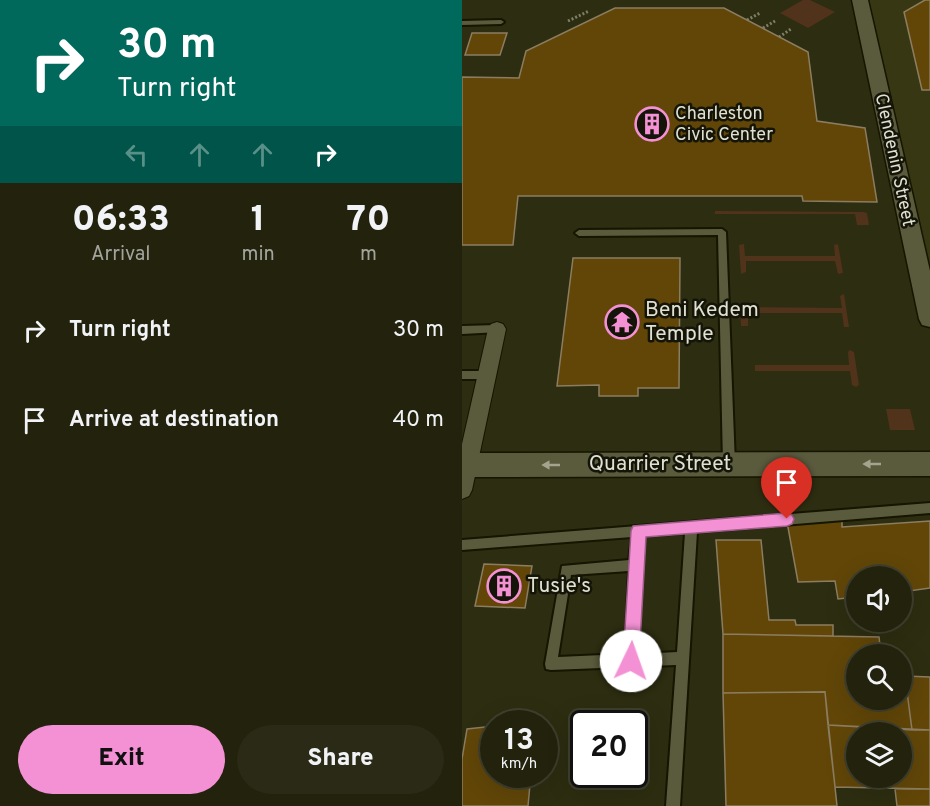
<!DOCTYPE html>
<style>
body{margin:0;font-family:Overpass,sans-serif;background:#2a2a16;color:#f1f3f6;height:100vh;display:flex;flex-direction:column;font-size:22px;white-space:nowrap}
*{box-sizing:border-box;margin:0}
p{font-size:20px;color:#a2a49d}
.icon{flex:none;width:33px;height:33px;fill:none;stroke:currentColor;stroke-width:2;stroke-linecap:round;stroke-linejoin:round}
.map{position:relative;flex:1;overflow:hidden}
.sheet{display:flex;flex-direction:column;background:#22220d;width:462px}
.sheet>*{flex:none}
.hud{background:#00695c;color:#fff;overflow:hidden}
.buttons{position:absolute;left:384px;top:566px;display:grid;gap:12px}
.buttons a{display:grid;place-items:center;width:66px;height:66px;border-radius:50%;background:#22220d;box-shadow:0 6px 24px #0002,0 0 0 2px #3f3f2e;font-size:30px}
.speed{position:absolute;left:18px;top:710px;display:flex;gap:12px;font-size:30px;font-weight:700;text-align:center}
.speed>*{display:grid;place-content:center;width:78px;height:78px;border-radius:50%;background:#22220d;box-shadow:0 6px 24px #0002,0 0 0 2px #3f3f2e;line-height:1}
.speed small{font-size:15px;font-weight:400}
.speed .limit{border:3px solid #111;border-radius:9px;background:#fff;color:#111}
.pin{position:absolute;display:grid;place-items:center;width:51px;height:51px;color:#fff;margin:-62px -26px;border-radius:50% 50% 50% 0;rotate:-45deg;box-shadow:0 0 6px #0007}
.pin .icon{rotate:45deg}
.me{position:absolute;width:66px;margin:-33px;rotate:3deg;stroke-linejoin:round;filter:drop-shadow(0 0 4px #0008)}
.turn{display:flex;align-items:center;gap:21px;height:126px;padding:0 18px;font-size:27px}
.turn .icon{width:78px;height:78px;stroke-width:2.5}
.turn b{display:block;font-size:42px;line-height:51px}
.lanes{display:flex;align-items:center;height:57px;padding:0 18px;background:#0003;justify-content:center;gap:30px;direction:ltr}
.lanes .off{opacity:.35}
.eta{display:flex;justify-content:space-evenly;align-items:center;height:102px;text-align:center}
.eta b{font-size:36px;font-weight:800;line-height:42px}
.button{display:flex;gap:12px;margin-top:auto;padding:12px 18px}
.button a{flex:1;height:69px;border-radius:36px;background:#f491d4;color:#111;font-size:24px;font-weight:800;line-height:69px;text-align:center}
.button a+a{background:#2a2a16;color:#f1f3f6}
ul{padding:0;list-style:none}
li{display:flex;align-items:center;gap:18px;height:90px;padding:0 18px}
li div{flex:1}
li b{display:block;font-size:22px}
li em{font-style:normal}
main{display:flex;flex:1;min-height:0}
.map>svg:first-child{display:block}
</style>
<main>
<section class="sheet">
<div class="hud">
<div class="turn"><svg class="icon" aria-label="right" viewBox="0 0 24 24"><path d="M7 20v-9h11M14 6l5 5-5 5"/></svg><div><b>30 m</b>Turn right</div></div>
<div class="lanes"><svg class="icon off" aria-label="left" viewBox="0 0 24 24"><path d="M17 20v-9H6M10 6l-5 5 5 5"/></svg><svg class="icon off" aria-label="ahead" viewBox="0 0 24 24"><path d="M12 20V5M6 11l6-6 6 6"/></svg><svg class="icon off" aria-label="ahead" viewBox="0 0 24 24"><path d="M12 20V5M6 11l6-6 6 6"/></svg><svg class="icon" aria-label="right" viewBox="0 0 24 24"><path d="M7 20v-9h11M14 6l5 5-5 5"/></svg></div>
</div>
<div class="eta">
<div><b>06:33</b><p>Arrival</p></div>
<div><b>1</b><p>min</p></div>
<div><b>70</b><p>m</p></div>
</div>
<ul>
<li><svg class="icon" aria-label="right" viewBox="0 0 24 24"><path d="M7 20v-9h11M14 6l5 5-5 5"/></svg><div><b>Turn right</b></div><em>30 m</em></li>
<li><svg class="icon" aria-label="arrive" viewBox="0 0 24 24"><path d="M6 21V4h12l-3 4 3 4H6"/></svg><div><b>Arrive at destination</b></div><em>40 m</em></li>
</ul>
<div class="button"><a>Exit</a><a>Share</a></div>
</section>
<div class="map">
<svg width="468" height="806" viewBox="0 0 468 806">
<rect width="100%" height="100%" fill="#2d2d11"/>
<path fill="#373713" d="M 398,0 L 468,0 L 468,318 Z"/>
<path fill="#51321a" d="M 341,0 L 348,0 L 373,12 L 346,28 L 318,13 Z
M 253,211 L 402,212 L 405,213 L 407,225 L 395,225 L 393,214 L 253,214 Z
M 282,244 L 283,256 L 373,256 L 372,245 L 376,244 L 381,273 L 376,274 L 373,261 L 284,261 L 284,272 L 279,274 L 277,245 Z
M 382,294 L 387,327 L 382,327 L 380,313 L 286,313 L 286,326 L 279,326 L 278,307 L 380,308 L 378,296 Z
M 388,350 L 392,352 L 397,385 L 394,387 L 390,385 L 388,371 L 293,371 L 293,365 L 387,365 L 386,352 Z
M 424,409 L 448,409 L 453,430 L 428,430 Z"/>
<path fill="#614608" stroke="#8c7d61" stroke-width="1.5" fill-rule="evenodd" d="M 463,0 L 468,0 L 468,90 L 460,90 L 442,12 Z
M 153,8 L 262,8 L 346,52 L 355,121 L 403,128 L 415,202 L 341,201 L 340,196 L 56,196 L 51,245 L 0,245 L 0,77 L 57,78 L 64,51 Z
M 10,33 L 45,33 L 38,55 L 3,55 Z
M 111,258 L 218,258 L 217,388 L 176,388 L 176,396 L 137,396 L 137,385 L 95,386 Z
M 380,518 L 380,527 L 468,521 L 468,588 L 440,592 L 440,576 L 394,576 L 394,597 L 376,599 L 373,581 L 336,582 L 325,522 Z
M 254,540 L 299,540 L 307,620 L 333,620 L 334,625 L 371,625 L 371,636 L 261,634 Z
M 22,564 L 70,566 L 63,608 L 13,606 Z
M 261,634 L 417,637 L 419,654 L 394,654 L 394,699 L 440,699 L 440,676 L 443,676 L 450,730 L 366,725 L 363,692 L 261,693 Z
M 443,676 L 468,677 L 468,730 L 450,730 Z
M 363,692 L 375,806 L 264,806 L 261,693 Z
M 366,725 L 468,730 L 468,789 L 373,787 ZM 394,732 L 440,732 L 440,777 L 394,777 Z
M 32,726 L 32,774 L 69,774 L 66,806 L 0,806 L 0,759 L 5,729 Z
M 433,789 L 468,789 L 468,806 L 435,806 Z"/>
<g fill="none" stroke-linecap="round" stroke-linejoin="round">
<defs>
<path id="service" d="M 0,21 L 39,20 L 42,22 L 39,24 L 0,25 Z
M 260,229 L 264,232 L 273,464 L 271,467 L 267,469 L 263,467 L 261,464 L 256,235 L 117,236 L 113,233 L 117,230 Z
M 35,325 L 40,329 L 38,332 L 0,334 L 0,326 Z
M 0,371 L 25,371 L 29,372 L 30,375 L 29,378 L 25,379 L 0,379 Z
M 468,503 L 468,513 L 235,532 L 218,806 L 204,806 L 214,665 L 89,670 L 84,669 L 83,664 L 100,566 L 167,560 L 170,537 L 0,550 L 0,540 ZM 223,533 L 215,652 L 176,654 L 181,536 ZM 167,571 L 163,654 L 96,657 L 109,575 Z"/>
<path id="minor" d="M 35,322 L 41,324 L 44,329 L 10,490 L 7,496 L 0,499 L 0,444 L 26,329 L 29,324 Z"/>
<path id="tertiary" d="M 390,0 L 406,0 L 468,271 L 468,327 L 460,325 L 457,319 Z"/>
<path id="secondary" d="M 468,452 L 468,476 L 0,477 L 0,453 Z"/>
</defs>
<use href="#service" stroke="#151500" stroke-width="4"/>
<use href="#minor" stroke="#151500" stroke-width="2"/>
<use href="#tertiary" stroke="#151500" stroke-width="3"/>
<use href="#secondary" stroke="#151500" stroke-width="3"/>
<path stroke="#7f7f68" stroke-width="3" stroke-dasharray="2 2" stroke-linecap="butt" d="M 285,20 L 298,13
M 106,21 L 127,11
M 301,28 L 313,21
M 317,37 L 329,29"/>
<use href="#service" fill="#5a5a3d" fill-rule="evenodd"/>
<use href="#minor" fill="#5a5a3d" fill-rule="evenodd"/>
<use href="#tertiary" fill="#5a5a3d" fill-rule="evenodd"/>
<use href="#secondary" fill="#5a5a3d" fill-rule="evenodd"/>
</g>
<defs><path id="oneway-solid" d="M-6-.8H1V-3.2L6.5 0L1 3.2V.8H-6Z" transform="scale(1.5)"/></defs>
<g fill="#a4a48e">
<use href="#oneway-solid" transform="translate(410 464) rotate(180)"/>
<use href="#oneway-solid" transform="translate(89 465) rotate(180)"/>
</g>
<path fill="#f491d4" stroke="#9f5e8a" stroke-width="1.5" d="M 325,513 L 330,515 L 332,519 L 330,524 L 325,526 L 184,537 L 177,661 L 175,666 L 169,669 L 163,666 L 161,661 L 169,531 L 171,526 Z"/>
<defs>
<symbol id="building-ring" viewBox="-11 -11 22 22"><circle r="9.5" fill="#141408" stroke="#f491d4" stroke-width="1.5"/><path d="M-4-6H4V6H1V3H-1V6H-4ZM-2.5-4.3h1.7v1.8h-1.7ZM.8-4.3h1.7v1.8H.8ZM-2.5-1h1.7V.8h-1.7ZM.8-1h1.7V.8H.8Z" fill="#f491d4"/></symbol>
<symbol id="temple-ring" viewBox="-11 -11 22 22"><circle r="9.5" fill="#141408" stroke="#f491d4" stroke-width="1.5"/><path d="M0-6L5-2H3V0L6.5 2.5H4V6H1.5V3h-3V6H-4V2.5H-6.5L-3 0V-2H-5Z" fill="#f491d4"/></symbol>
</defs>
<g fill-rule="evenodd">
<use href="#building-ring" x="171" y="105" width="38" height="38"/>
<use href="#temple-ring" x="141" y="303" width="38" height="38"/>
<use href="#building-ring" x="23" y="567" width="38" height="38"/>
</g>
<g text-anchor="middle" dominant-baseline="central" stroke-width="5" stroke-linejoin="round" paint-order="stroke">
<g font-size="18" fill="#e1e1d1" stroke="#141408" text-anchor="start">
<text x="213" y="114">Charleston<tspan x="213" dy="21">Civic Center</tspan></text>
</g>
<g font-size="18" fill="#e1e1d1" stroke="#141408">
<text transform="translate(432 160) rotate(78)">Clendenin Street</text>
</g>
<g font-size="21" fill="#e1e1d1" stroke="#141408" text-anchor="start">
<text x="183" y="310">Beni Kedem<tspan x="183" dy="24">Temple</tspan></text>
<text x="65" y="586">Tusie's</text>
</g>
<g font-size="21" fill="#e1e1d1" stroke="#141408">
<text x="198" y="464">Quarrier Street</text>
</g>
</g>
</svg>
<div class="buttons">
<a><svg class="icon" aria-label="sound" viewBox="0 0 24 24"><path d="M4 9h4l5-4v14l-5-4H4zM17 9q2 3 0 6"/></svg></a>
<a><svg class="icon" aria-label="search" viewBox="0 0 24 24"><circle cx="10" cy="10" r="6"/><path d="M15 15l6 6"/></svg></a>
<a><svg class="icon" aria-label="layers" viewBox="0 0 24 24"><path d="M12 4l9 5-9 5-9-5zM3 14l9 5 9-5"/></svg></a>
</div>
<div class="speed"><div>13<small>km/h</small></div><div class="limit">20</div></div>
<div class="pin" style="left:325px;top:519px;background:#d93025"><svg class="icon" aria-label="arrive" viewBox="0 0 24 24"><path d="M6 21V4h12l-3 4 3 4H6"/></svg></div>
<svg class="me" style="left:169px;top:661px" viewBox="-20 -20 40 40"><circle r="19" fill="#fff"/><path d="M0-13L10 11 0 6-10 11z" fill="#f491d4"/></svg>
</div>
</main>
